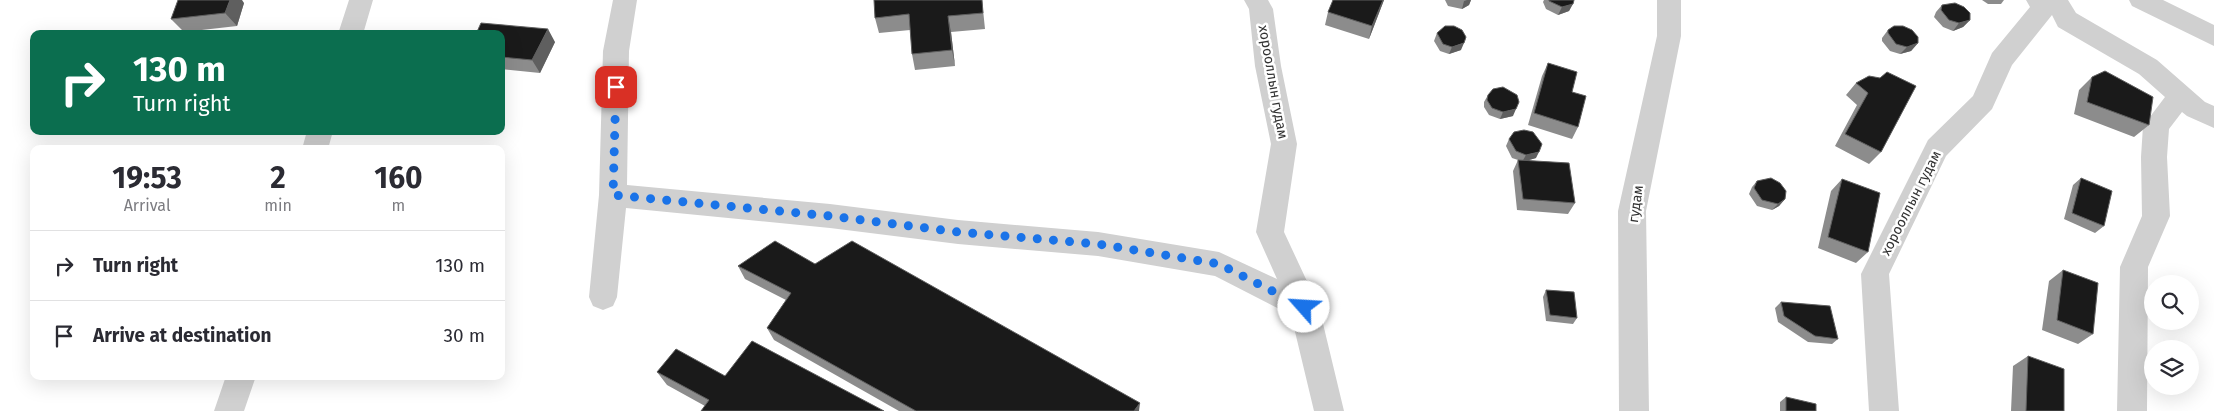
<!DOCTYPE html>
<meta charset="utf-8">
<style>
body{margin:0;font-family:"Fira Sans",sans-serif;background:#f7f7f7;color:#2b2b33;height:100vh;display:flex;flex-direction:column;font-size:19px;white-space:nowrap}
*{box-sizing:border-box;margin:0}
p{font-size:16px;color:#7c7c81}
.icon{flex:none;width:28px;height:28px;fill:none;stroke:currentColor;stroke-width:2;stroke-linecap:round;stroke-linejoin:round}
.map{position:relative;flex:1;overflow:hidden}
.sheet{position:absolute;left:30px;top:145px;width:475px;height:235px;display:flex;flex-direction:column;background:#fff;border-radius:10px;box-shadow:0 5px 20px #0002}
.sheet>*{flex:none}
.guide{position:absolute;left:30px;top:30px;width:475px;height:105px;border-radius:10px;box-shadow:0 5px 20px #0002;background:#0b6e4f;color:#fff;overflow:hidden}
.controls{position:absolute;left:2144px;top:275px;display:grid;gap:10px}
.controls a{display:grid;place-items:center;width:55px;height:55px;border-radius:50%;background:#fff;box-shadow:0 5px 20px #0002;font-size:25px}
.pin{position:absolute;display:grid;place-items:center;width:42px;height:42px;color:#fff;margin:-21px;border-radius:10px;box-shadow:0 2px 8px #0006}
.me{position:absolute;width:55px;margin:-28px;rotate:296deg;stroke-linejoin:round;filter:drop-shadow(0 0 4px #0008)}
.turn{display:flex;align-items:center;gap:18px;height:105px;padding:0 20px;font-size:22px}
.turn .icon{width:65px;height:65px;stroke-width:2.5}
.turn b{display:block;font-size:35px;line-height:42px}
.eta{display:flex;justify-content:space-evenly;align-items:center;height:85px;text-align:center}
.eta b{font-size:30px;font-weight:700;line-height:35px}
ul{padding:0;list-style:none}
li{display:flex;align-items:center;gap:15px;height:70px;padding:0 20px;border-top:1px solid #e1e1e2}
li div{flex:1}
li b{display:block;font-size:19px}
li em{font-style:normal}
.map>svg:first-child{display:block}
</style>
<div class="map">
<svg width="2214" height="411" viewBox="0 0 2214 411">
<rect width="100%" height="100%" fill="#fff"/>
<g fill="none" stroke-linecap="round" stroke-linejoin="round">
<path fill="#d0d0d0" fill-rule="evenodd" d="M 349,0 L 373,0 L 363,34 L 338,34 Z
M 613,0 L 637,0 L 629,51 L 627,185 L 830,204 L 958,220 L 1098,232 L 1219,252 L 1277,279 L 1256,232 L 1271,144 L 1255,66 L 1249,9 L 1244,0 L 1268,0 L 1273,9 L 1281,66 L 1297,144 L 1284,232 L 1319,307 L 1344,411 L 1314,411 L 1291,315 L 1215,276 L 1098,256 L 958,244 L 830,228 L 626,208 L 617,297 L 613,306 L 603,310 L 593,306 L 589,297 L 599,195 L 603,51 Z
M 1657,0 L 1681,0 L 1681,36 L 1646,211 L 1649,411 L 1619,411 L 1618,211 L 1657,36 Z
M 2026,0 L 2068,0 L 2076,13 L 2157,60 L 2205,102 L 2214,106 L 2214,128 L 2187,116 L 2182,112 L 2169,129 L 2167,157 L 2170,216 L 2148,267 L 2147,411 L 2117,411 L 2120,267 L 2142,216 L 2141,157 L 2143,126 L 2165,97 L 2139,74 L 2058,27 L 2052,15 L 2012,65 L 1992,109 L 1946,156 L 1889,274 L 1899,411 L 1869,411 L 1861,274 L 1928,140 L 1973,96 L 1992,53 L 2030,7 Z
M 2129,0 L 2163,0 L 2214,25 L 2214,46 L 2132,6 Z
M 307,131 L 333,131 L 328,149 L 302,149 Z
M 226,376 L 256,376 L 244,411 L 214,411 Z"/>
</g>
<path fill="#8c8c8c" d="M 982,0 L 985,29 L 951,32 L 955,66 L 915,70 L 912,54 L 910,30 L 879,33 L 875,18 Z
M 1333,0 L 1384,0 L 1369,39 L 1325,25 L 1328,12 Z
M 1445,0 L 1471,0 L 1469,5 L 1462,9 L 1448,6 Z
M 1544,0 L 1574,0 L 1569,11 L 1558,15 L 1546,9 L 1543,2 Z
M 1982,0 L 2004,0 L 2001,4 L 1988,4 Z
M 244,3 L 237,26 L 184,32 L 171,19 Z
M 1942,5 L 1970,20 L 1963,27 L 1953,31 L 1943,27 L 1934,17 L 1936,12 Z
M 1888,30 L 1918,43 L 1911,51 L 1900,54 L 1890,51 L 1882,41 L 1882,38 Z
M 1437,33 L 1461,50 L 1449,54 L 1440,51 L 1434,41 Z
M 501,34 L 555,42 L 540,73 L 501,69 Z
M 1548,63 L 1572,92 L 1578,127 L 1572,139 L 1528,125 L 1542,76 Z
M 2092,77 L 2149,125 L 2134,137 L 2074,114 L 2079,90 Z
M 1856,83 L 1916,86 L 1881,152 L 1869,164 L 1835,146 L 1857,105 L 1846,95 Z
M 1488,95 L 1513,116 L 1500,119 L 1489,115 L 1484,107 L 1484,102 Z
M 1509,139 L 1536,158 L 1529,160 L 1575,203 L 1568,214 L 1517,210 L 1513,171 L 1518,160 L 1512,158 L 1506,146 Z
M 2081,178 L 2104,226 L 2095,233 L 2064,219 L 2073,185 Z
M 1842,179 L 1868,252 L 1856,263 L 1818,248 L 1831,191 Z
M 1757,181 L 1785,199 L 1779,206 L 1772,210 L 1757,206 L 1749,194 L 1752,187 Z
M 815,264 L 1139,411 L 899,411 L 774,340 L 767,328 L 786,300 L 745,279 L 738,266 Z
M 2063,270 L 2093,334 L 2078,344 L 2042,330 L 2049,281 Z
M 1546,290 L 1577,318 L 1573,324 L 1546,321 L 1543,297 Z
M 1781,302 L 1838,339 L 1832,344 L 1808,342 L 1778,322 L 1775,308 Z
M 2028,356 L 2064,411 L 2011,411 L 2013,366 Z
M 657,372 L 725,376 L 705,406 L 667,385 Z
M 1786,397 L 1816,411 L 1780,411 L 1780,402 Z"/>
<path fill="#5f5f5f" d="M 230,0 L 242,0 L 244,3 L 237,26 L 225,13 Z
M 1383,0 L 1384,0 L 1369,39 L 1372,26 Z
M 1467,0 L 1471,0 L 1469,5 L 1462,9 L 1464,1 Z
M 1573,4 L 1569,11 L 1558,15 L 1562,7 Z
M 948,16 L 951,32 L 955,66 L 952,50 Z
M 1970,20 L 1963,27 L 1953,31 L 1959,23 Z
M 548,29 L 555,42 L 540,73 L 532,60 Z
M 1464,43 L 1461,50 L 1449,54 L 1452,47 Z
M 1918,43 L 1911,51 L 1900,54 L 1907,47 Z
M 1516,109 L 1513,116 L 1500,119 L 1503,112 Z
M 1539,152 L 1536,158 L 1522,162 L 1526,155 Z
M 1785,199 L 1779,206 L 1772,210 L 1778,204 Z
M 1140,403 L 1139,411 L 1134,411 Z"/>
<path fill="#1a1a1a" stroke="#5f5f5f" d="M 178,0 L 230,0 L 225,13 L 171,19 Z
M 874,0 L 982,0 L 983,13 L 948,16 L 952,50 L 912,54 L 909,14 L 875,18 Z
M 1333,0 L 1383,0 L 1372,26 L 1328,12 Z
M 1549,0 L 1574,0 L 1573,4 L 1562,7 L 1549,1 Z
M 1955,3 L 1964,7 L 1970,13 L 1970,20 L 1959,23 L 1949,20 L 1941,10 L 1942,5 Z
M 481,23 L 548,29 L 532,60 L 501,57 L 501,34 L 476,34 Z
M 1445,26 L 1454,26 L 1462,30 L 1466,37 L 1464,43 L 1452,47 L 1443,44 L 1437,33 Z
M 1894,26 L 1903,26 L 1912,30 L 1918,37 L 1918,43 L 1907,47 L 1896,44 L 1888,33 L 1888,30 Z
M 1548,63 L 1577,72 L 1572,92 L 1586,96 L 1578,127 L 1534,113 Z
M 2105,71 L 2153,97 L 2149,125 L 2087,102 L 2092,77 Z
M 1887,72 L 1916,86 L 1881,152 L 1845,134 L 1868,93 L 1856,83 L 1869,76 L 1880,78 Z
M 1503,87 L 1517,95 L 1519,102 L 1516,109 L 1503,112 L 1492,108 L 1487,100 L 1488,95 L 1493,89 Z
M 1524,130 L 1533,132 L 1542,144 L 1539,152 L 1526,155 L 1516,151 L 1509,139 L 1514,132 Z
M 1518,160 L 1569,163 L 1575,203 L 1523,199 Z
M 1771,178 L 1780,183 L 1786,191 L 1785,199 L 1778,204 L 1762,200 L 1754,188 L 1757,181 Z
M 2081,178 L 2112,191 L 2104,226 L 2072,213 Z
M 1842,179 L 1880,193 L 1868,252 L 1828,237 Z
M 775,241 L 815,264 L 852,241 L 1140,403 L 1134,411 L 916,411 L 767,328 L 791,293 L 738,266 Z
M 2063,270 L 2098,283 L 2093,334 L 2057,320 Z
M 1546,290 L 1574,292 L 1577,318 L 1550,315 Z
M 1781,302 L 1830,306 L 1838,339 L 1815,336 L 1784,316 Z
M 752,341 L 884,411 L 701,411 L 709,400 L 657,372 L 676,349 L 725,376 Z
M 2028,356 L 2064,369 L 2064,411 L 2026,411 Z
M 1786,397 L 1816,404 L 1816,411 L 1786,411 Z"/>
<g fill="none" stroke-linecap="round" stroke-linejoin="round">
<path stroke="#1a73e8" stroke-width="9" stroke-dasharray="0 16.2" d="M 616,87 L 613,195 L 830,216 L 958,232 L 1098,244 L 1219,264 L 1304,307"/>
</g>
<g text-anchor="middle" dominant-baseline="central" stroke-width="5" stroke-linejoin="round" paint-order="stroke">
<g font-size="14" fill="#333" stroke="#fff">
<text transform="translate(1273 82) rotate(80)">хорооллын гудам</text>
<text transform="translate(1911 203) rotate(-63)">хорооллын гудам</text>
<text transform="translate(1636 204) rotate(-82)">гудам</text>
</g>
</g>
</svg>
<div class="controls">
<a><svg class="icon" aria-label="search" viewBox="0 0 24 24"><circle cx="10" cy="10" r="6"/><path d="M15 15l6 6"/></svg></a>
<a><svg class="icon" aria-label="layers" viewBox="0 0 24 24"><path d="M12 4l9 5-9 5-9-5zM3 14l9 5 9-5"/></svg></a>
</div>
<div class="pin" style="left:616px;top:87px;background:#d93025"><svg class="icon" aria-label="arrive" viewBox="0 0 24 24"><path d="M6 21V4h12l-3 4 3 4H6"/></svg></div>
<svg class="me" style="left:1304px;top:307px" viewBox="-20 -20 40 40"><circle r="19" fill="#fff"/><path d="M0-13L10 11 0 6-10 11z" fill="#1a73e8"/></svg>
<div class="guide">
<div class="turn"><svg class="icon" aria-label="right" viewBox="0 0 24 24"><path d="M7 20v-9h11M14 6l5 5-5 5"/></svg><div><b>130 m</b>Turn right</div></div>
</div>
<section class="sheet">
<div class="eta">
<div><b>19:53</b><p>Arrival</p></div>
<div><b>2</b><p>min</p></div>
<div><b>160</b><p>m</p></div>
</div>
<ul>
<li><svg class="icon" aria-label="right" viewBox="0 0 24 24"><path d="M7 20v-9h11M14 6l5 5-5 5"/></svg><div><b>Turn right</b></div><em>130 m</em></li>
<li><svg class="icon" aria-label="arrive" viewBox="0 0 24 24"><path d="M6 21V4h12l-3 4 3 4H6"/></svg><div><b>Arrive at destination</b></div><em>30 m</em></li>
</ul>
</section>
</div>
